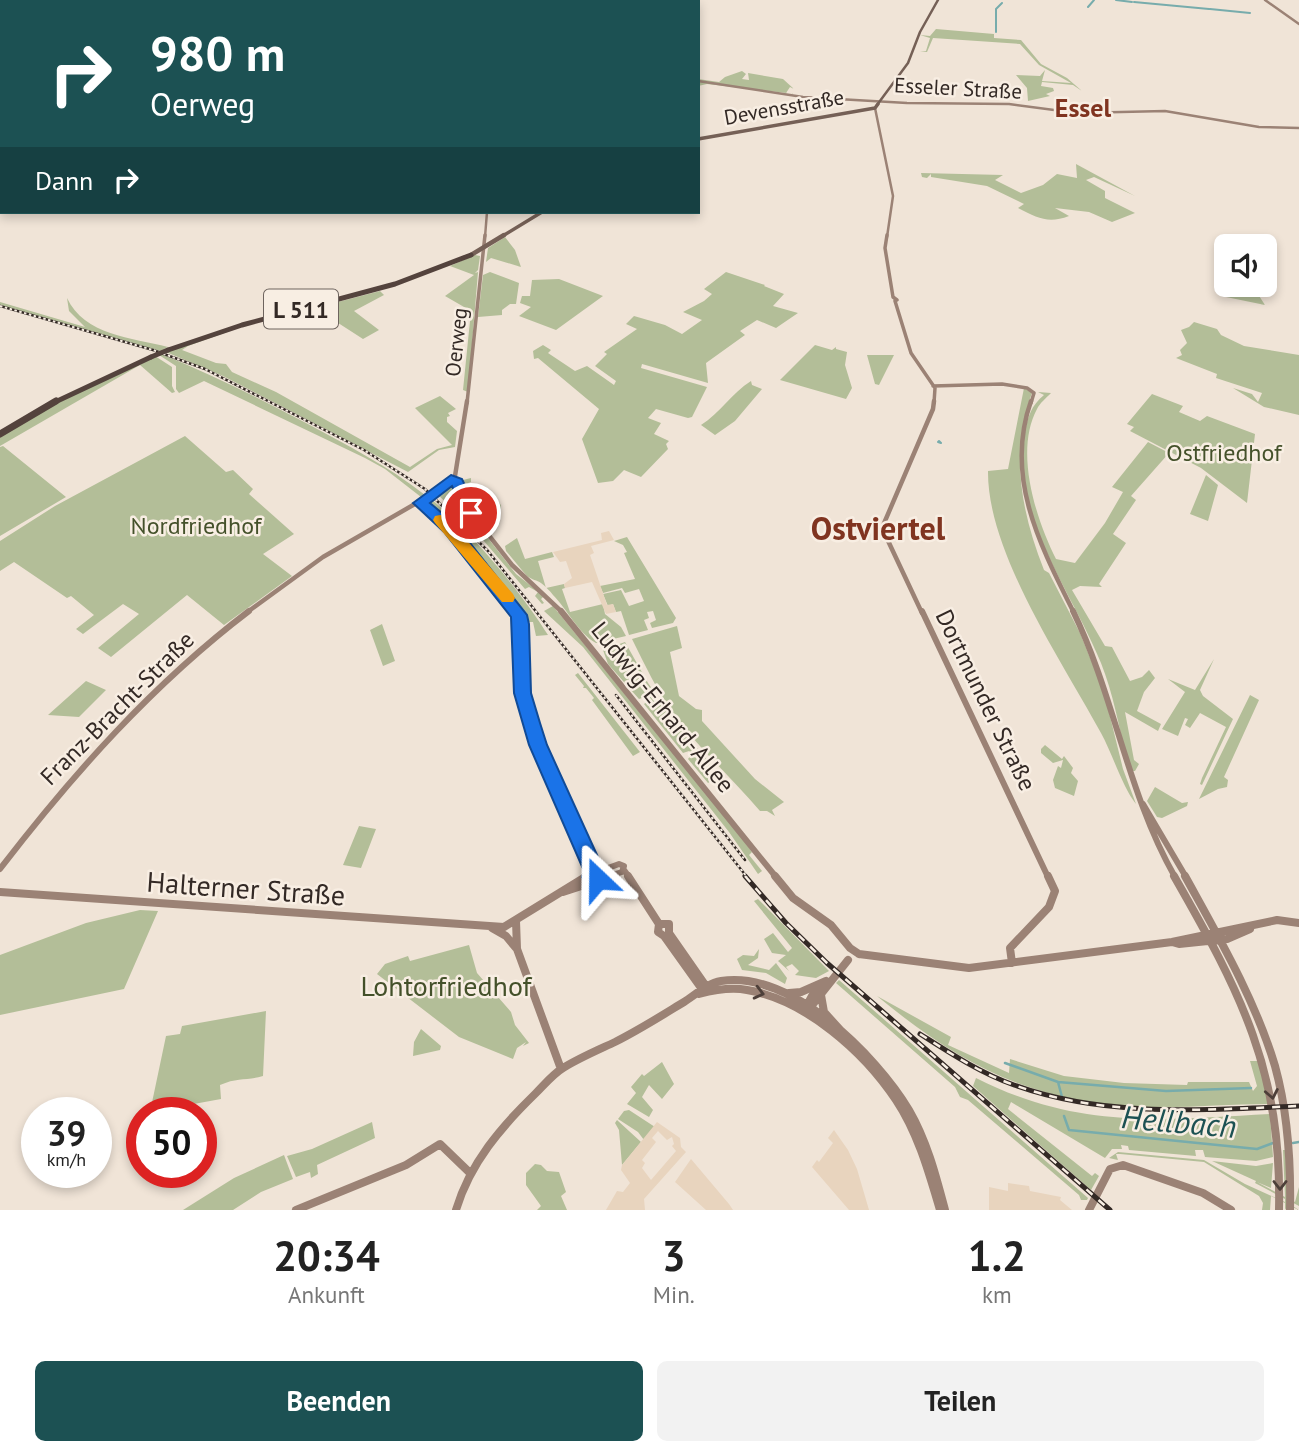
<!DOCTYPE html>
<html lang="de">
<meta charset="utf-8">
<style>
body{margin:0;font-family:"PT Sans",sans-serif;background:#f2f2f2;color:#222;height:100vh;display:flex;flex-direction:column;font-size:26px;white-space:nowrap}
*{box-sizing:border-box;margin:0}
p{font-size:23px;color:#767676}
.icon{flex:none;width:38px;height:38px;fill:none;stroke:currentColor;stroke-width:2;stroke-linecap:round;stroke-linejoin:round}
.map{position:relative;height:1210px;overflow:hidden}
.sheet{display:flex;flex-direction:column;background:#fff;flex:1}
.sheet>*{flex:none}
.top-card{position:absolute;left:0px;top:0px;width:700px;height:214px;box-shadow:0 4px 10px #0003;background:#1c5153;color:#fff;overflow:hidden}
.tools{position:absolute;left:1214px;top:234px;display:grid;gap:14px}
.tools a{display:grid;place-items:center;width:63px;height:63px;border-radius:10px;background:#fff;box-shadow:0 4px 10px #0003;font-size:35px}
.speed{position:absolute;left:21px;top:1097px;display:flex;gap:14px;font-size:35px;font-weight:700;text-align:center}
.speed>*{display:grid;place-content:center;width:91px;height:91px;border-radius:50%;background:#fff;box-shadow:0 4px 10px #0003;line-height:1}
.speed small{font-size:18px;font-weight:400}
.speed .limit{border:10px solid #d22;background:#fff;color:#111}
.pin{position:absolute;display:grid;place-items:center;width:60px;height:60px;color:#fff;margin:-30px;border:4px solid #fff;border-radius:50%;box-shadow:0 2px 7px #0007}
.me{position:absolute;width:77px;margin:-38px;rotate:337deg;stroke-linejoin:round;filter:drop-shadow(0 0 5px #0008)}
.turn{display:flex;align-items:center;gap:24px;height:147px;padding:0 35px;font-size:32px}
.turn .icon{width:91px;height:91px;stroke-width:2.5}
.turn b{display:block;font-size:49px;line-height:60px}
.then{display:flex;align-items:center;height:66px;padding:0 35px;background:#0003;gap:14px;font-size:26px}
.eta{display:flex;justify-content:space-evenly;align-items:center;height:119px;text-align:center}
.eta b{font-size:42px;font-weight:600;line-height:49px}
.button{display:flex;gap:14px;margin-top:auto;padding:14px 35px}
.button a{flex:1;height:80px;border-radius:10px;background:#1c5153;color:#fff;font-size:28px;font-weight:600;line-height:80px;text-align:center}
.button a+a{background:#f2f2f2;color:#222}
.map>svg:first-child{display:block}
</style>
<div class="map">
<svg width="1299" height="1210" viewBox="0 0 1299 1210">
<rect width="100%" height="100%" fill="#f0e4d7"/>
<path fill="#b3be98" d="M 936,29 L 994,34 L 994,38 L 1021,40 L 1041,64 L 1067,78 L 1082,91 L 1073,85 L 1042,82 L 1041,86 L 1053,88 L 1054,91 L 1046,94 L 1050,96 L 1028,101 L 1027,88 L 1016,75 L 1040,76 L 1045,70 L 1042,81 L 1071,83 L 1039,65 L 1020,44 L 933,38 L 927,52 L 920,51 L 926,51 L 930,38 L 920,35 L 930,36 Z
M 742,71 L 746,74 L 742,79 L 749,80 L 748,73 L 783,79 L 794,89 L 790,87 L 786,93 L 796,94 L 707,84 L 698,86 L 698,79 L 719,82 L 725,77 Z
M 1076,164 L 1135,196 L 1094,177 L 1086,180 L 1105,191 L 1105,198 L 1135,213 L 1112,222 L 1089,212 L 1055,208 L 1069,216 C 1048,224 1038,218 1018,208 L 1024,204 L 987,186 L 931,177 L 931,174 L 927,178 L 922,177 L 921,173 L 1003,175 L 995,180 L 1021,193 L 1043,185 L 1057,174 L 1077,178 Z
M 505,237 L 515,250 L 521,267 L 491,258 L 486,262 L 488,248 Z
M 475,255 L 480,256 L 478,270 L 475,273 L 478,272 L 468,392 L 463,390 L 471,311 L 445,296 L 474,275 L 450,266 Z
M 490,272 L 519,283 L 516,304 L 510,304 L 502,310 L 502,315 L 478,317 L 483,275 Z
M 726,272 L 765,285 L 764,286 L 784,294 L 773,306 L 798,313 L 776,328 L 757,320 L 740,331 L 745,335 L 706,363 L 708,383 L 642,364 L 641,368 L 707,387 L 692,417 L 688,418 L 656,409 L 648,418 L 661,423 L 654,434 L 669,441 L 666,444 L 668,449 L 641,477 L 624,470 L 613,481 L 598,483 L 582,439 L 599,409 L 538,358 L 534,359 L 533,351 L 543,345 L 551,350 L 548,353 L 575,371 L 587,366 L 614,385 L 616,381 L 595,366 L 607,354 L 604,352 L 637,329 L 626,324 L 634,316 L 665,325 L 682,334 L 702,320 L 683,312 L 704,301 L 712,294 L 704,289 Z
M 559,279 L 603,296 L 556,330 L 519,316 L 531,307 L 520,303 L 522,296 L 530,296 L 532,280 Z
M 1227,280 L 1227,285 L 1252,285 L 1265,305 L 1226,297 Z
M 380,291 L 384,295 L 354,311 L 379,330 L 363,339 L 315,308 Z
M 67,298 C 84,335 132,338 168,347 L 160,351 L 0,305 L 0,302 L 85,327 L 69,311 Z
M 1194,322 L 1217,329 L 1221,335 L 1244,346 L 1299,355 L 1299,415 L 1264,407 L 1233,388 L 1252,394 L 1258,402 L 1262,393 L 1216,378 L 1217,374 L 1176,358 L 1182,355 L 1180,350 L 1187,343 L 1181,330 L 1189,327 Z
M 241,327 L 188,346 L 182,350 L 216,363 L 226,364 L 232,372 L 276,392 L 410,467 L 437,449 L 452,445 L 415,408 L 440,396 L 456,409 L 448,413 L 450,416 L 447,417 L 447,422 L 457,431 L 455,447 L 439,450 L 408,472 L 223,376 L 166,352 Z
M 815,345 L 832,350 L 836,347 L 836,349 L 847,352 L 845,365 L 852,388 L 846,399 L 780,380 Z
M 161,354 C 211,374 258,398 306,423 C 347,445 388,466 425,495 L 421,497 L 385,469 L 365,458 L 204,381 L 179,393 L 176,389 L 176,366 L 159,355 Z
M 867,355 L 894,355 L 879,385 L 875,384 Z
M 155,356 L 172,367 L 172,386 L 175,392 L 172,393 L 140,365 L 0,446 L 0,436 L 37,412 Z
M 751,381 L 752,385 L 762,389 L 735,421 L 715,435 L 701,425 C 720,413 732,393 751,381 Z
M 1024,388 L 1032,393 C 1010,453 1021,512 1044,570 L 1049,573 L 1080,633 L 1104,692 L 1123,769 L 1136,804 C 1123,788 1112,753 1101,733 C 1062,661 987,552 988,471 L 1008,469 Z
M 1038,392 L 1051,393 C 1046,398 1040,403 1037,409 C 1014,452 1036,519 1056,559 L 1075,563 L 1105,523 L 1123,492 L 1112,487 L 1148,442 L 1169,453 L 1131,496 L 1136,500 L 1113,534 L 1126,543 L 1099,584 L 1102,587 L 1080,586 L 1072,590 L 1105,646 L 1112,647 L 1130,681 L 1142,677 L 1149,670 L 1155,678 L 1144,692 L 1137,711 L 1161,724 L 1158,731 L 1125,712 L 1134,760 L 1139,764 L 1135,771 L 1132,771 L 1126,757 C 1119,726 1113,693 1101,663 C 1071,589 1011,517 1025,432 C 1028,416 1031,406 1044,395 Z
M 1152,394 L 1183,406 L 1179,412 L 1200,421 L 1207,416 L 1255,434 L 1247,503 L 1201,468 L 1130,431 L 1134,427 L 1127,424 Z
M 185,436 L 226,472 L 233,470 L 253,489 L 249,494 L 294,534 L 263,554 L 292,576 L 224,625 L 187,595 L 111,657 L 98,648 L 139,614 L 123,604 L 83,634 L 76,629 L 94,615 L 71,596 L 67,598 L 14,562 L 0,571 L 0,541 L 55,506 Z
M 3,446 L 66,497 L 0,536 L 0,447 Z
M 1206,475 L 1218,485 L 1208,521 L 1190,514 Z
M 471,478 L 471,482 L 468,483 L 472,488 L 473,499 L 492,497 L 501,505 L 500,515 L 495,515 L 486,505 L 483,509 L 491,518 L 482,522 C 468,511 461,488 462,482 L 460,484 L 463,480 Z
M 449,483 L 455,485 L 464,509 L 476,524 L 474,526 L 480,528 L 516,574 L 544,596 L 541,599 L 544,603 L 542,604 L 535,596 L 538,592 L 529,587 L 525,589 L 471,526 L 437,494 Z
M 431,499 C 472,533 519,589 548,635 L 536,636 L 533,622 L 526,622 L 525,638 C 525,631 525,623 523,616 C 510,583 453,527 427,503 Z
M 627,537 L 676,618 L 673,623 L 652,628 L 650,623 L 656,620 L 653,611 L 647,612 L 649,618 L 644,620 L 648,630 L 629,635 L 621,611 L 616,612 L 613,604 L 608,606 L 603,594 L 621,590 L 629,606 L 644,601 L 639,589 L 625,593 L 622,588 L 603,593 L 600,586 L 635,579 L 624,553 L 627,552 L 623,545 L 614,541 Z
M 517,538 L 525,559 L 552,552 L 554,557 L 538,561 L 546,588 L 564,584 L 565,588 L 562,589 L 570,612 L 603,604 L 605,614 L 621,627 L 626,636 L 596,643 C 578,633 567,609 553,595 C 550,591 545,586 541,583 C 537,580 532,580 527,576 C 520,568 513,559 506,551 L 505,546 Z
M 553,606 L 740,835 L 752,852 L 749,855 L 762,871 L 758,874 L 729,832 L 583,647 L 544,611 Z
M 382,624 L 395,661 L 383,666 L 370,630 Z
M 677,626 L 682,648 L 670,652 L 679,696 L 696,709 L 702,710 L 702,721 L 755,779 L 784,802 L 772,810 L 775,816 L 767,811 L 760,811 C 732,778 699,749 674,714 C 657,691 645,665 632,639 Z
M 625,642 L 648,683 L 677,724 L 717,771 L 724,773 L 708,783 L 688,759 L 692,754 L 689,751 L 683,753 L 644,704 L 648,701 L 645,697 L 639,699 L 608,664 L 603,650 Z
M 1214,659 L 1200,690 L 1203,696 L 1233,719 L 1202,785 L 1200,784 L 1202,778 L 1226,727 L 1200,713 L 1190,728 L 1185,725 L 1188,719 L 1185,718 L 1178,736 L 1162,729 L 1185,692 L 1168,679 L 1195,690 Z
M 578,673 L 640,752 L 633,756 L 592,700 L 594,698 L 586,688 L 583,688 L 584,686 L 575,675 Z
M 86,681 L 106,690 L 79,717 L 48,715 Z
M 1250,695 L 1259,700 L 1224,777 L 1228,780 L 1227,787 L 1218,789 L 1199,799 Z
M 1045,745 L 1062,759 L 1064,756 L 1073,768 L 1071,773 L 1078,781 L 1074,796 L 1055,788 L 1053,780 L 1058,766 L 1061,768 L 1063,760 L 1053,763 L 1041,753 L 1041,749 Z
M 1155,787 L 1182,803 L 1188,802 L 1187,806 L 1162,818 L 1157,817 L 1147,801 Z
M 359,826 L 376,829 L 361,868 L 343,865 Z
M 758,899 L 829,971 L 816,978 L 795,975 L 799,971 L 792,964 L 786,967 L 789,971 L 778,961 L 786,955 L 772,953 L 764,939 L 773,933 L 788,952 L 792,948 L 754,901 Z
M 140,910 L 158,911 L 124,989 L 0,1015 L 0,955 L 86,923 Z
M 469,945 L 477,973 L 511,1012 L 515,1025 L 529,1043 L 523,1046 L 526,1042 L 517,1048 L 513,1059 L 459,1037 L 377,974 L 385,964 L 408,956 L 410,961 Z
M 759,949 L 758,958 L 748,965 L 769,970 L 776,963 L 787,978 L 785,984 L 766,973 L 742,970 L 737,959 L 743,955 L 754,956 Z
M 839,980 L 1088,1198 L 1087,1200 L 1081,1200 L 1079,1195 L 968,1100 L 960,1097 L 955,1087 L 836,983 Z
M 877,996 L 951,1037 L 948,1045 L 1009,1073 L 1010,1059 L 1064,1076 L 1124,1083 L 1187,1085 L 1188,1082 L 1249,1082 L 1253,1091 L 1257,1086 L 1250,1061 L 1259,1061 L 1268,1104 C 1229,1104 1189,1108 1150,1107 C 1035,1104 963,1067 877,996 Z
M 266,1011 L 263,1076 C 246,1081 238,1077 220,1085 L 221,1099 L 150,1112 L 166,1036 L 180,1034 L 182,1026 Z
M 421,1029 L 441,1046 L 440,1050 L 413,1056 L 414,1042 Z
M 662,1062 L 674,1084 L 662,1099 L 649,1085 L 642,1097 L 653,1110 L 649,1117 L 627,1104 L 636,1093 L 631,1087 L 642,1074 L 644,1076 Z
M 976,1078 C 1079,1130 1159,1120 1270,1114 L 1273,1157 L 1256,1161 L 1205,1157 L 1203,1150 L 1195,1150 L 1196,1156 L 1129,1150 L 1128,1146 L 1121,1145 L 1122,1149 L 1112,1149 L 1105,1158 L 1011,1102 L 1008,1109 L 1092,1176 L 1095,1173 L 1099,1176 L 1091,1190 L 973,1086 Z
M 629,1110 L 655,1127 L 644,1140 L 638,1132 L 618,1119 L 624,1111 Z
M 617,1120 L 641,1142 L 622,1165 L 619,1130 L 615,1123 Z
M 372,1122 L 375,1138 L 317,1165 L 318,1174 L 311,1178 L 310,1172 L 296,1177 L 287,1156 L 312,1149 Z
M 1283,1150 L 1286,1150 L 1288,1198 L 1295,1202 L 1299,1187 L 1299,1206 L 1288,1200 L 1288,1203 L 1299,1210 L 1288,1205 L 1285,1210 L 1285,1203 L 1271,1196 L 1270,1210 L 1262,1210 L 1263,1203 L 1259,1196 L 1204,1162 L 1120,1154 L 1116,1154 L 1118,1160 L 1109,1158 L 1118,1152 L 1204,1160 L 1245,1184 L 1285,1202 L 1285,1199 L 1255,1183 L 1256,1181 L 1212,1161 L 1256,1166 L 1273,1163 L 1271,1188 L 1257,1182 L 1285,1197 Z
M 284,1155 L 293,1179 L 261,1192 L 233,1210 L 183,1210 L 234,1178 Z
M 535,1164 L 541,1165 L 547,1171 L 559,1172 L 566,1192 L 561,1196 L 567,1210 L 537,1210 L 541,1206 L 526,1185 L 526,1173 Z"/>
<path fill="#e8d4be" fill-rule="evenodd" d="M 609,531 L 614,540 L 591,546 L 594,553 L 590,555 L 607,605 L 613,604 L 616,612 L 606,614 L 592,582 L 565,588 L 564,584 L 572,578 L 566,561 L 560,562 L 553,552 L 602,540 L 601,533 Z
M 657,1122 L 680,1138 L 681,1147 L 686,1152 L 644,1199 L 645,1210 L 606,1210 L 617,1191 L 623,1192 L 630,1183 L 621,1170 L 622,1165 ZM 658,1131 L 667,1140 L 672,1137 L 674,1144 L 672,1146 L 676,1151 L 651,1180 L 642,1168 L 645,1163 L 642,1160 L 656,1142 L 652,1138 Z
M 834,1130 L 848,1150 L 857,1169 L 869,1210 L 849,1210 L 812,1167 L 817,1160 L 819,1162 L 833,1143 L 828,1138 Z
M 691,1159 L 729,1204 L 733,1210 L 706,1210 L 675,1182 Z
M 1008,1183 L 1029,1186 L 1030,1191 L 1061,1197 L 1060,1200 L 1072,1210 L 989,1210 L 989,1187 L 1008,1191 Z"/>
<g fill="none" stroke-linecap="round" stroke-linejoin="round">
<path stroke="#77acac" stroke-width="2" d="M 1116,0 L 1132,2
M 1134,2 L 1209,9
M 1088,7 L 1094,0
M 1210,9 L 1250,13
M 996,32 L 996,9 L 1002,3
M 939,441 L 941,443 L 938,442 Z"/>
<path stroke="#77acac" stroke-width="2.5" d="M 1005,1063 L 1058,1082 L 1062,1097
M 1058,1082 L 1166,1091 L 1251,1088
M 1064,1116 L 1069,1130 L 1257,1149 L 1273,1143
M 1293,1143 L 1299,1142"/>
<path stroke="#9b8275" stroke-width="2.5" d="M 457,0 L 463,1
M 1265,0 L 1299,24
M 677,2 L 689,0
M 698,81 L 803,97 L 907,103 L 1009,104 L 1077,113 L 1165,111 L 1259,127 L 1299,128
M 875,108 L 893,196 L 887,237
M 485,237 L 487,212"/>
<path stroke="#9b8275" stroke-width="3.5" d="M 887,235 L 885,248 L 893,297 L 897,300
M 895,301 L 911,353 L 935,388 L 934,403
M 933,386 L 1002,384 L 1027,388 L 1034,393 L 1031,403
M 467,403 L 485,235"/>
<path stroke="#9b8275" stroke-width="4.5" d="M 1031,401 C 1004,477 1040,545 1074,613
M 455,476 L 467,401
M 457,482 L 466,506 L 512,565 L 563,613
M 434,492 L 455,476
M 420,503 L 456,535 L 517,613
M 246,613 L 323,557 L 427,497
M 922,613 L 882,528 L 933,409 L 934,401"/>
<path stroke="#9b8275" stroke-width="6" d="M 516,611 C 530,630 517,673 523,696 C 538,757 569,814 595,871
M 561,611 L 776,877
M 922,611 L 1048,877
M 1073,611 C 1115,697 1127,793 1175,877
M 1143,804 L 1186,877
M 0,869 C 73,774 153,684 249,611
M 624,870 L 629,877
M 584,877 L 619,864 L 624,866 L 622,872 L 606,877"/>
<path stroke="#9b8275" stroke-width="8" d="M 628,876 L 659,924 L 658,932 L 664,936 L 704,992
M 775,876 L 793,898 L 831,925 L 850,948 L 859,954
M 1174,876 C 1241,993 1282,1071 1279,1210
M 1185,876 C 1218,936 1255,999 1275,1066 C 1288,1113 1291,1161 1290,1210
M 0,892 L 504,927 L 587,876
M 563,892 L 612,876
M 516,921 L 517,949 L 561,1069
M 659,924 L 669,924 L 669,933
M 492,928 L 506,936 L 516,948
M 669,933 L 708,989
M 1172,942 L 1179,944 L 1227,939 L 1250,929
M 859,954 L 969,968 L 1172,942 L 1277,920 L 1299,923
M 1012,963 L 1010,948 L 1049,907 L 1055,891 L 1048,876
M 789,993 L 801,992 L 826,981
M 699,994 C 714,990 731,987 747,990 C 806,1000 864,1052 896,1100 C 918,1133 929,1173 940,1210
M 821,995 L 824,1012 L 843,1033
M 806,1007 L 813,1004 L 848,960
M 806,1007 L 812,996 L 826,983
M 296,1210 L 406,1165 L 440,1144 L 469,1172
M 456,1210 C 470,1163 501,1127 536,1093 C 544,1085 553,1074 563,1068 C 579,1058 598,1050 615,1042 C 639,1030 661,1016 684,1002 C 695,995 708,983 721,981 C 791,970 876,1055 909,1110 C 927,1141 936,1176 945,1210
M 1089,1210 L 1110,1169 L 1123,1165 L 1203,1193 L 1231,1210"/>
<path stroke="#756056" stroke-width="2.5" d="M 877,105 L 908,63 L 920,32 L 938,0"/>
<path stroke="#756056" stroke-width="3.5" d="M 698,139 L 875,108 L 878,104
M 501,237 L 542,212"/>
<path stroke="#756056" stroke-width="4.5" d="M 471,255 L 504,235"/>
<path stroke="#54433d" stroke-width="5" d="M 168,350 L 242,325 L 395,284 L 471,255
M 53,403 L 151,357"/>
<path stroke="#54433d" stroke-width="7" d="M 0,434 L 56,401"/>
<defs>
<path id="rail-far1" d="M 0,306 L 153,350 L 205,369 L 364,450 L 425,489 L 488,551 L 747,877
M 616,695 L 745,860"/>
<path id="rail" d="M 745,876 L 786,923 L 827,963 L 1110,1210
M 920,1034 C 950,1053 980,1073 1014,1085 C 1105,1118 1203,1110 1299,1106"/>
</defs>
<use href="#rail-far1" stroke="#332925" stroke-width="2.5"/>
<use href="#rail" stroke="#332925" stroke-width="5"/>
<use href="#rail-far1" stroke="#f8eee3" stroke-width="2" stroke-dasharray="2.5" stroke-linecap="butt"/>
<use href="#rail" stroke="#f8eee3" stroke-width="2.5" stroke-dasharray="8" stroke-linecap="butt"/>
<path stroke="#9b8275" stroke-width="4.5" d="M 427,497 L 434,492"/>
<path stroke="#54433d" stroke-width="5" d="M 151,357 L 168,350"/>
</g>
<defs><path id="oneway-chevron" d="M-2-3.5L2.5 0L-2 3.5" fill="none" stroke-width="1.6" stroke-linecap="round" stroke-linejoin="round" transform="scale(1.75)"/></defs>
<g stroke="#4d3f39">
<use href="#oneway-chevron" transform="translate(759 993) rotate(14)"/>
<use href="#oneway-chevron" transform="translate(1272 1094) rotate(79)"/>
<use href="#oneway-chevron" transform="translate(1280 1185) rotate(90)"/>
</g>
<path fill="#1a73e8" stroke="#114b97" stroke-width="2" d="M 451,475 L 462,479 L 478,513 L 476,517 L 466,517 L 452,486 L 430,503 L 455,524 L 527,615 L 529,624 L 531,693 L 540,723 L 547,745 L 608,879 L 605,886 L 598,889 L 585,884 L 582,877 L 584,871 L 529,745 L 514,693 L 511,617 L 444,532 L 413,503 Z"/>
<path fill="#f59e0b" d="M 440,515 L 446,516 L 513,594 L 515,598 L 513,602 L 502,602 L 435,523 L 433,520 L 435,516 Z"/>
<g text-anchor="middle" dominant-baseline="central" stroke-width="5" stroke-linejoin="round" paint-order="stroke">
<g font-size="21" fill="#332925" stroke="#f8eee3">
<text transform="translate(958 88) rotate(3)">Esseler Straße</text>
<text transform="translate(784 107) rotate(-10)">Devensstraße</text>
<text transform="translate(456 342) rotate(-84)">Oerweg</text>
</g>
<rect fill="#f8eee3" stroke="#6e645e" stroke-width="2" x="264" y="289.5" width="74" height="39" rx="5"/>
<g font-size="23" font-weight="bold" fill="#332925">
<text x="301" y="309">L 511</text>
</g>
<g font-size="24" fill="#44512a" stroke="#f8eee3">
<text x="1224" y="452">Ostfriedhof</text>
<text x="196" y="525">Nordfriedhof</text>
</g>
<g font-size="24" fill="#332925" stroke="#f8eee3">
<text transform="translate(986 700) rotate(64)">Dortmunder Straße</text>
<text transform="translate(663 707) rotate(51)">Ludwig-Erhard-Allee</text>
<text transform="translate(117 708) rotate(-45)">Franz-Bracht-Straße</text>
</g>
<g font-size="26" font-weight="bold" fill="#803420" stroke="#f8eee3">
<text x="1083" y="107">Essel</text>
</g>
<g font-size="28" fill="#332925" stroke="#f8eee3">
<text transform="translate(246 888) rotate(4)">Halterner Straße</text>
</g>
<g font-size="28" fill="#44512a" stroke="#f8eee3">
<text x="446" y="985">Lohtorfriedhof</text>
</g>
<g font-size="32" font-weight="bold" fill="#803420" stroke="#f8eee3">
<text x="878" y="528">Ostviertel</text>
</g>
<g font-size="32" font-style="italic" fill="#1c5153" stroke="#f8eee3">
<text transform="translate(1179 1121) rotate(5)">Hellbach</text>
</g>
</g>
</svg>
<div class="tools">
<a><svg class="icon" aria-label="sound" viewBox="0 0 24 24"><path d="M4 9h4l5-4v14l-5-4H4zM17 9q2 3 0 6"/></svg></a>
</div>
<div class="speed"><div>39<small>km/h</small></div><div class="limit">50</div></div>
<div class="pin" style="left:471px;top:513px;background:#d93025"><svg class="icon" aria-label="arrive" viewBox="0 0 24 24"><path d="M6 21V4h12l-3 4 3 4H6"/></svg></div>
<svg class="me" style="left:598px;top:879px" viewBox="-20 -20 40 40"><path d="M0-17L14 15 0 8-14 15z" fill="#1a73e8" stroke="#fff" stroke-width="4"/></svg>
<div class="top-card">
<div class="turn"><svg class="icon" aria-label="right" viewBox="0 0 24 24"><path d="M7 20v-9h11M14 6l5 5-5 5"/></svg><div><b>980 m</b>Oerweg</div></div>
<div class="then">Dann<svg class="icon" aria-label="right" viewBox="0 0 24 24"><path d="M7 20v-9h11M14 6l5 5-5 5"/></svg></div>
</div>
</div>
<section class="sheet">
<div class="eta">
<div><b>20:34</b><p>Ankunft</p></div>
<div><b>3</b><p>Min.</p></div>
<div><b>1.2</b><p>km</p></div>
</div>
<div class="button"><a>Beenden</a><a>Teilen</a></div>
</section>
